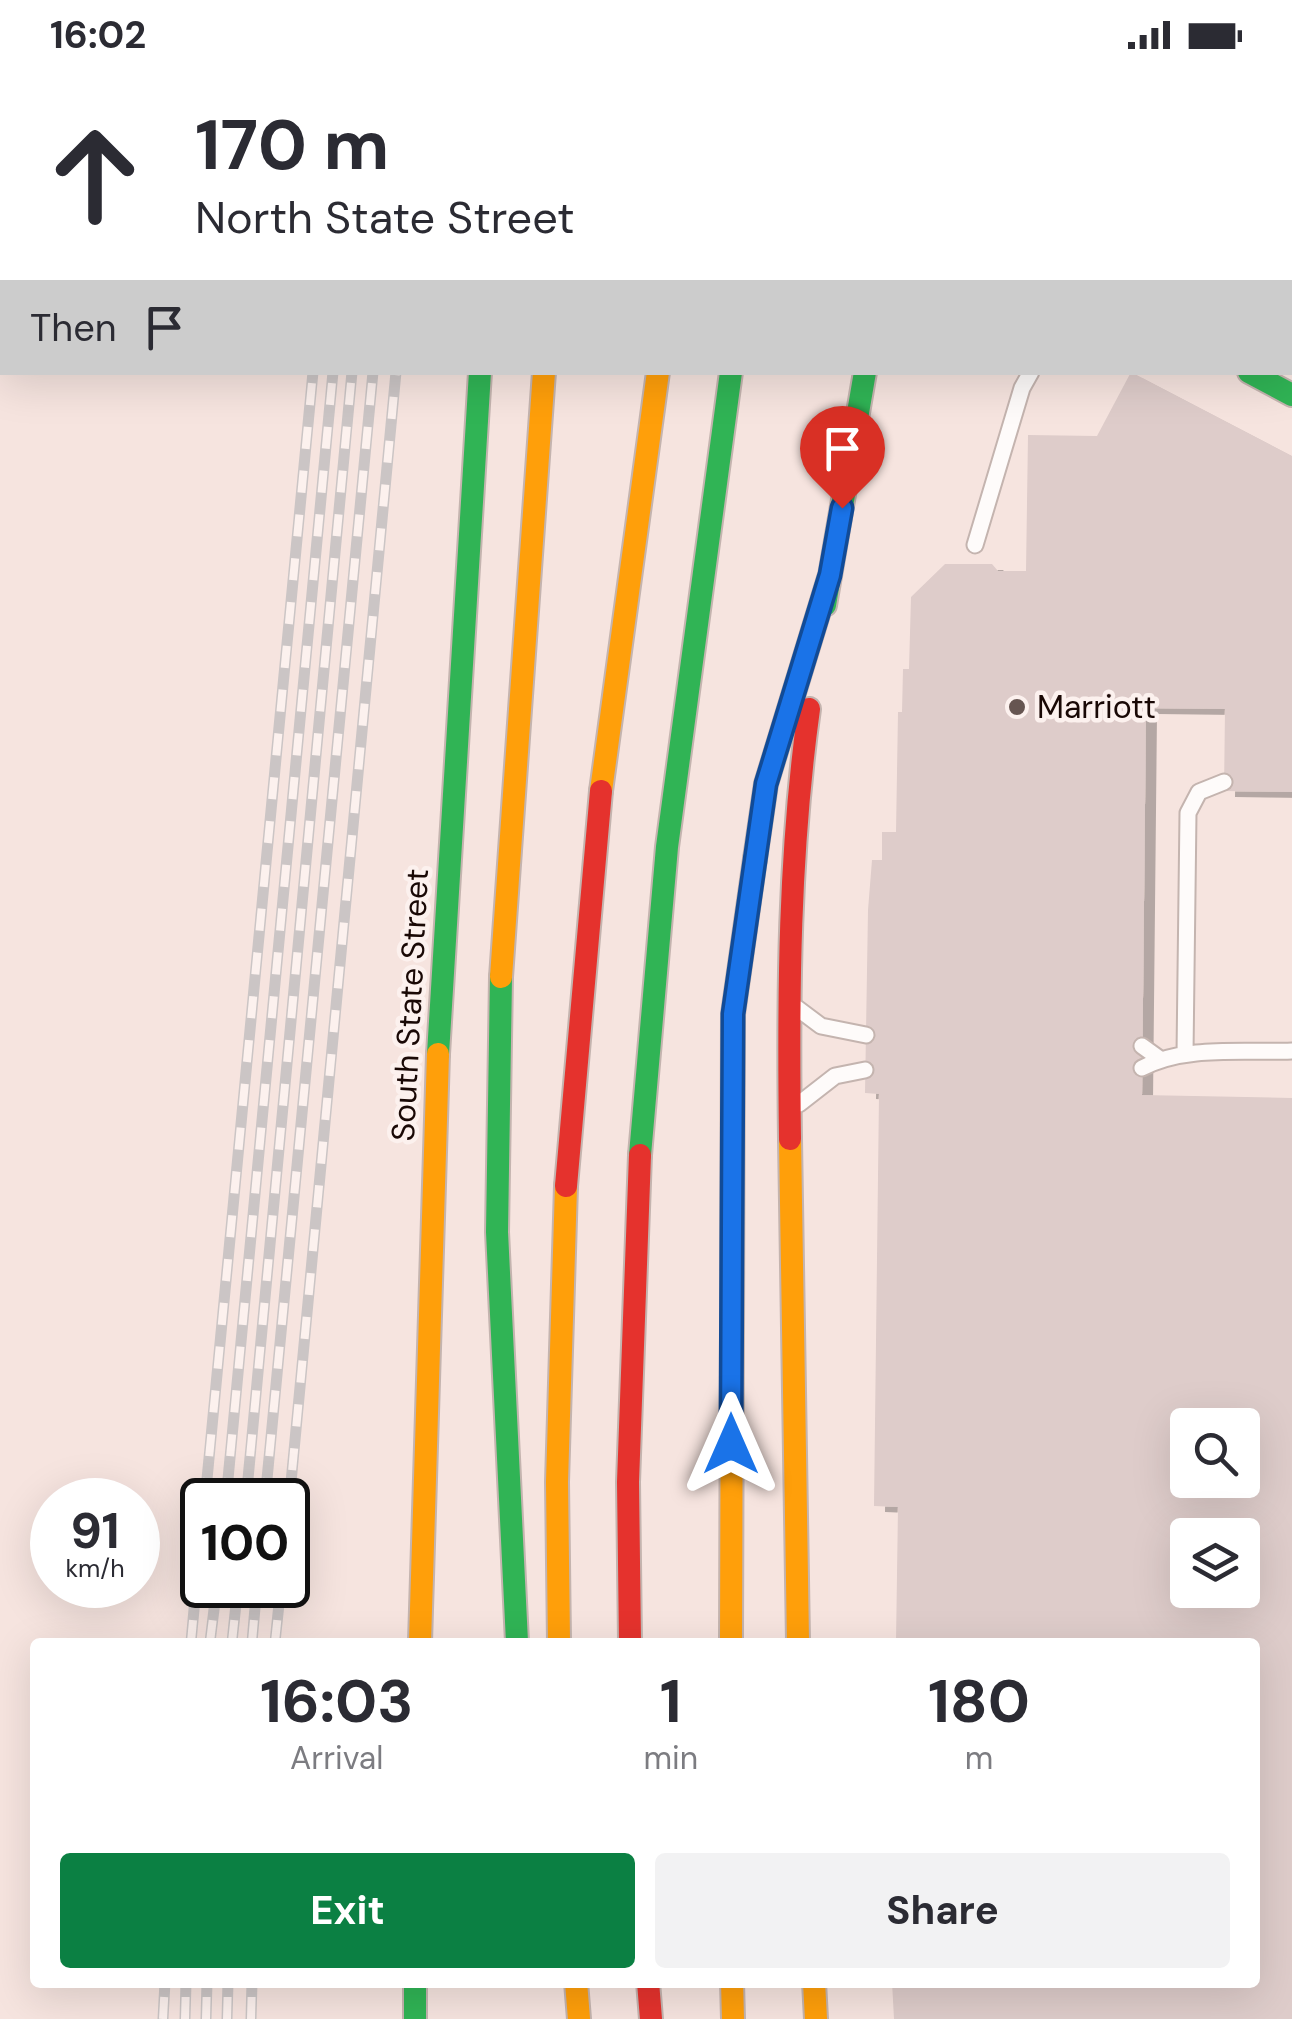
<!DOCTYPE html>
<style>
body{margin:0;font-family:"DM Sans",sans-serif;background:#f2f2f3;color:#2b2b33;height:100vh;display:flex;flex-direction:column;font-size:38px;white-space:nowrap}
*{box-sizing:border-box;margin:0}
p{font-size:32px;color:#7c7c81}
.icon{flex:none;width:55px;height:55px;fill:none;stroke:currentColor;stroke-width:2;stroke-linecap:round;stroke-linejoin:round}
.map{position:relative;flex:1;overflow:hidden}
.details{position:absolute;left:30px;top:1568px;width:1230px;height:350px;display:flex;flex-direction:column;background:#fff;border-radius:10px;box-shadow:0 10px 40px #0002}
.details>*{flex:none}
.banner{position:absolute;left:0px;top:0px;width:1292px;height:305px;box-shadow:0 10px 40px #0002;background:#fff;color:#2b2b33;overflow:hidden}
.fabs{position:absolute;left:1170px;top:1338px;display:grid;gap:20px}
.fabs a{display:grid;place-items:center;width:90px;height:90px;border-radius:10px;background:#fff;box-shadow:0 10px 40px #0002;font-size:50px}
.speed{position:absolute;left:30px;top:1408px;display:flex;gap:20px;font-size:50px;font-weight:700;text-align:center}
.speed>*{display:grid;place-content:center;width:130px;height:130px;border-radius:50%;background:#fff;box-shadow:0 10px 40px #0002;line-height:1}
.speed small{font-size:25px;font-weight:400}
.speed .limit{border:5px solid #111;border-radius:15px;background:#fff;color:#111}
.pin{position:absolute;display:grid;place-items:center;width:85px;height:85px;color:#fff;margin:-102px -42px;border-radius:50% 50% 50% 0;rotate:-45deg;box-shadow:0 0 10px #0007}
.pin .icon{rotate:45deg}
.me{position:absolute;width:110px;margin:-55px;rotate:0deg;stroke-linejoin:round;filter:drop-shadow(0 0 8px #0008)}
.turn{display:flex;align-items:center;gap:35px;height:210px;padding:0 30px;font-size:45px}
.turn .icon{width:130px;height:130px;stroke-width:2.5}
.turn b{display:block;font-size:70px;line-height:85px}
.then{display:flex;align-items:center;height:95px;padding:0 30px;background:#0003;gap:20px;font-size:38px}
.eta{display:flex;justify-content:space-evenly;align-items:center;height:170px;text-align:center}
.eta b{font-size:60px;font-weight:700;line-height:70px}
.primary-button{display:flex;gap:20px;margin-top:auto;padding:20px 30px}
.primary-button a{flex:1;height:115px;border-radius:10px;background:#0b8043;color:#fff;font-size:40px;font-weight:700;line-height:115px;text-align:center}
.primary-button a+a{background:#f2f2f3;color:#2b2b33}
.status{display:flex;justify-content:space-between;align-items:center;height:70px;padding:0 50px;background:#fff;direction:ltr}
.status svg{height:28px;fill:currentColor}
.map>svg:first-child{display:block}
</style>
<div class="status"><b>16:02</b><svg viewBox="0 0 49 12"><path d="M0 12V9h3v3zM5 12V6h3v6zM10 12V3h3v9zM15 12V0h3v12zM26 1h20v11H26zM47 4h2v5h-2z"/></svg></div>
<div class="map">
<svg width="1292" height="1949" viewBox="0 0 1292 1949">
<defs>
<filter id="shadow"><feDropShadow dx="11" dy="6" stdDeviation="0" flood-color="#0004"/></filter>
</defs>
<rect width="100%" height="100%" fill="#f6e4df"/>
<path fill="#deccca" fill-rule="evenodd" filter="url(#shadow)" d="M 1131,302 L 1292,386 L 1292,722 L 1224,721 L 1225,639 L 1146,638 L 1142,1025 L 1292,1028 L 1292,1949 L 894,1949 L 892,1912 L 1255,1912 L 1255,1572 L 896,1572 L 898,1437 L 874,1436 L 879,1024 L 865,1023 L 868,840 L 872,790 L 882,790 L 882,762 L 896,762 L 898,642 L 902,642 L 903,599 L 909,599 L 911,527 L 945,494 L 992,494 L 998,501 L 1026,501 L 1028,365 L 1097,366 ZM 1188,1355 L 1242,1355 L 1242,1410 L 1188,1410 ZM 1188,1465 L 1242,1465 L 1242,1520 L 1188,1520 Z"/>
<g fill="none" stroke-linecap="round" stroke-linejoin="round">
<defs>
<path id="lane" d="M 975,475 L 1022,318 L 1031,302
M 797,938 L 821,956 L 866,965
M 1142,976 L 1160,989
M 1185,984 L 1188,743 L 1199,722 L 1224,712
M 1142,998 C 1185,975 1244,983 1292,981
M 799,1034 L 835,1006 L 865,1000"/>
<path id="fast" d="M 517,2 L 518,0
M 778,2 L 779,0
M 915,2 L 916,0
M 1249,302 L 1292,325
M 825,535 L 865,302
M 755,789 L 766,714 L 830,505
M 501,907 L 497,1162 L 517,1572
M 438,984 L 480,302
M 640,1085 L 667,777 L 731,302
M 415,1912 L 415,1949"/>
<path id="slow" d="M 706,0 L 706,2
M 1290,272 L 1292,273
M 601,721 L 658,302
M 501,907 L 544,302
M 790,1069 L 798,1572
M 420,1572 L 438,984
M 559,1572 L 557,1412 L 566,1116
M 731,1572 L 733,944 L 755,789
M 576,1912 L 579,1949
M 732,1912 L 733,1949
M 814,1912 L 816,1949"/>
<path id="jam" d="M 564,0 L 565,2
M 790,1069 C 788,924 789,783 809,639
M 566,1116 L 601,721
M 630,1572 L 628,1412 L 640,1085
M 648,1912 L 651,1949"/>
</defs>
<use href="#lane" stroke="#c4b4af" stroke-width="19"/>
<use href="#fast" stroke="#c4b4af" stroke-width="26"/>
<use href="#slow" stroke="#c4b4af" stroke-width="26"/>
<use href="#jam" stroke="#c4b4af" stroke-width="26"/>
<use href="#lane" stroke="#fefbfa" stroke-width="15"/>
<use href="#fast" stroke="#30b455" stroke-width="22"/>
<use href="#slow" stroke="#ff9f0a" stroke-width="22"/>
<use href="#jam" stroke="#e5322d" stroke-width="22"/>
<defs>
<path id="rail" d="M 339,2 L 340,0
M 361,2 L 361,0
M 381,2 L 381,0
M 402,2 L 402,0
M 424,2 L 424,0
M 205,1430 L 313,302
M 226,1430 L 333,302
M 246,1430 L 352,302
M 265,1430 L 373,302
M 288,1444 L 396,302
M 191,1572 L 202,1453
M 210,1572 L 217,1515
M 232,1572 L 238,1515
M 252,1572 L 257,1515
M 275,1572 L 281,1515
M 163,1949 L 165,1912
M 185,1949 L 186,1912
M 206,1949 L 207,1912
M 227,1949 L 228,1912
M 251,1949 L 252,1912"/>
</defs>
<use href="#rail" stroke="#cbc5c5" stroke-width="11"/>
<use href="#rail" stroke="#fcf1ee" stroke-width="8" stroke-dasharray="22" stroke-linecap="butt"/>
</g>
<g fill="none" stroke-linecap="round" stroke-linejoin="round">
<defs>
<path id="route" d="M 731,1374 L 733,944 L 766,714 L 830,505 L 842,438"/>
</defs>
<use href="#route" stroke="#114b97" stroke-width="25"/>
<use href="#route" stroke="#1a73e8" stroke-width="18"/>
</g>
<circle fill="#665551" stroke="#fcf1ee" stroke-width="4" cx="1017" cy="637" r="10"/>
<g text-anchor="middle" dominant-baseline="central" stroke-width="9" stroke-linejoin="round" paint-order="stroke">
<g font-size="32" fill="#190805" stroke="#fcf1ee" text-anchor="start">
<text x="1037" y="637">Marriott</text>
</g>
<g font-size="32" fill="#190805" stroke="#fcf1ee">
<text transform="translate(410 935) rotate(-87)">South State Street</text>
</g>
</g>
</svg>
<div class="fabs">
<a><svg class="icon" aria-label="search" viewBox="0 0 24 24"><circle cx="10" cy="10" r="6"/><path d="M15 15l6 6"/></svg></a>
<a><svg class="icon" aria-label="layers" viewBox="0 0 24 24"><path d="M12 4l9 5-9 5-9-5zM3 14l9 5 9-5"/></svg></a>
</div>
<div class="speed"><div>91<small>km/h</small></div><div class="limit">100</div></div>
<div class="pin" style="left:842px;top:438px;background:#d93025"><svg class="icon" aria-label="arrive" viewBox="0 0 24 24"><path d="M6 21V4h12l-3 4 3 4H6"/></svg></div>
<svg class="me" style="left:731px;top:1374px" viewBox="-20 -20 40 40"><path d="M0-17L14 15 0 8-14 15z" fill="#1a73e8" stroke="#fff" stroke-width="4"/></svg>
<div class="banner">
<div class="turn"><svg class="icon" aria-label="ahead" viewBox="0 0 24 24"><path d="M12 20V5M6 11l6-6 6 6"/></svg><div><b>170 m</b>North State Street</div></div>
<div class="then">Then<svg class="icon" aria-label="arrive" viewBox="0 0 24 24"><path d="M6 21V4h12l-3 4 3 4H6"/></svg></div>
</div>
<section class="details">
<div class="eta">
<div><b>16:03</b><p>Arrival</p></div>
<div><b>1</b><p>min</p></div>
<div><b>180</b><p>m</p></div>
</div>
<div class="primary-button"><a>Exit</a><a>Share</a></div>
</section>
</div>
